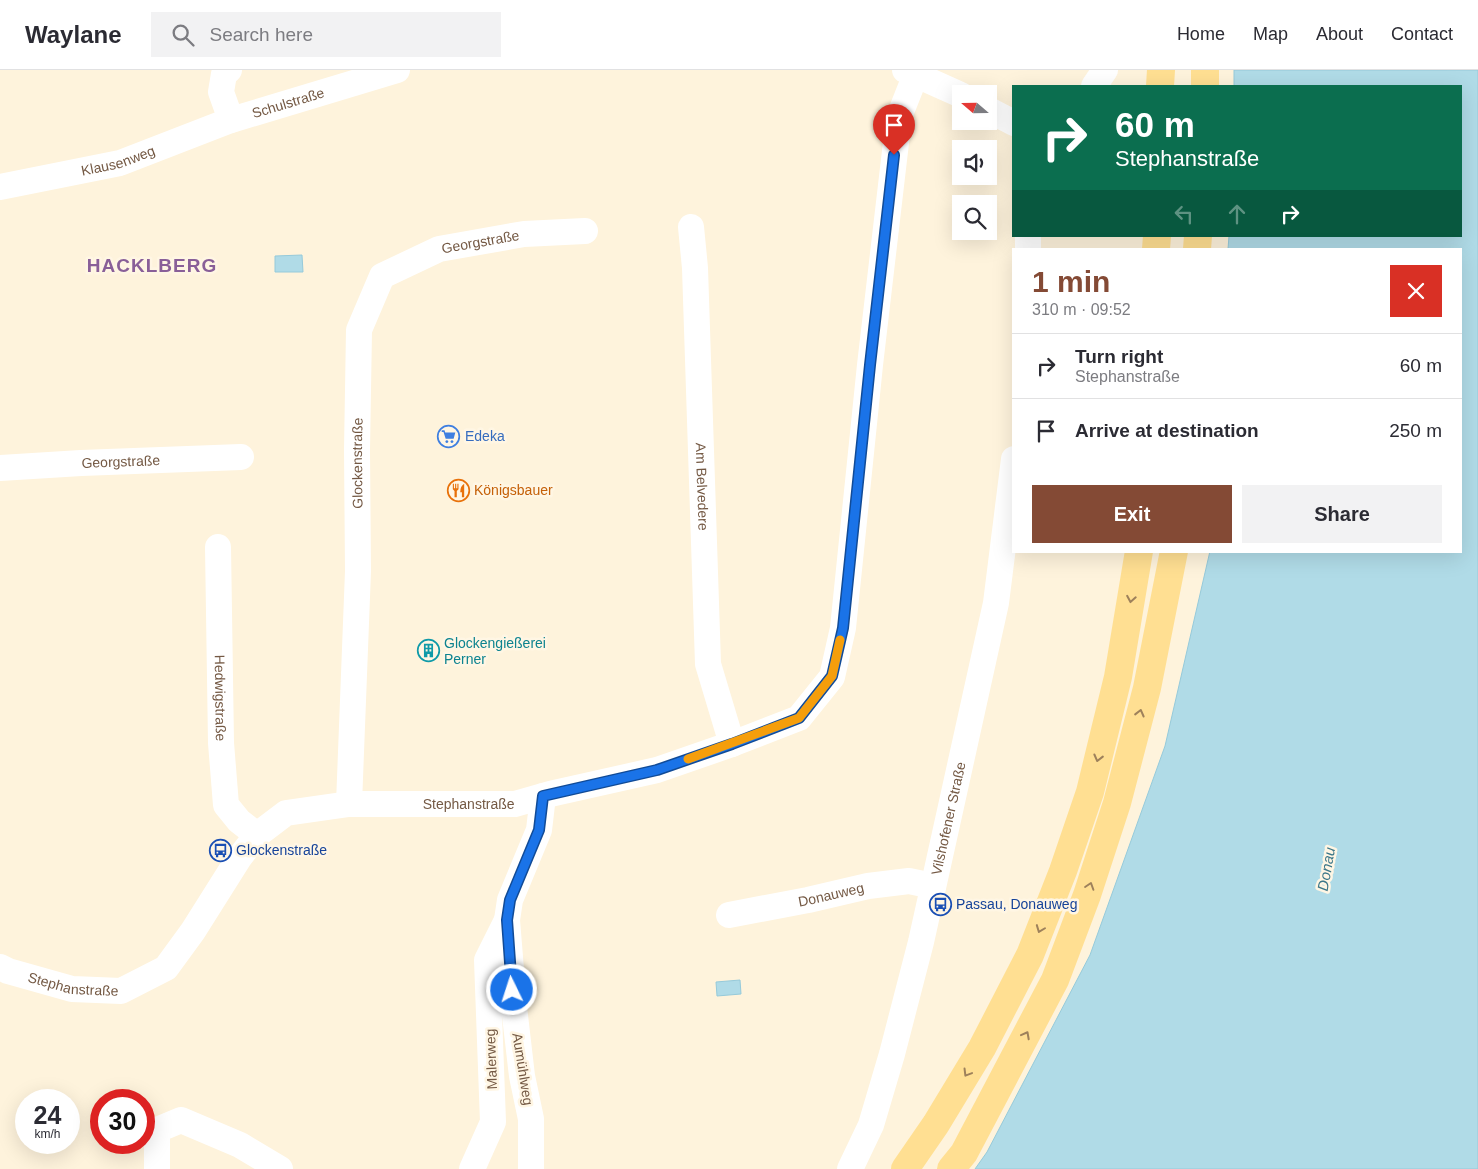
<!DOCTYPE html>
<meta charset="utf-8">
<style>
body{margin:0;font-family:Arial,sans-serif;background:#f2f2f3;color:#2b2b33;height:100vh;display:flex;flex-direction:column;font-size:19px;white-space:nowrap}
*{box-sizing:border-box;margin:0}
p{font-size:16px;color:#7c7c81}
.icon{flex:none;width:28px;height:28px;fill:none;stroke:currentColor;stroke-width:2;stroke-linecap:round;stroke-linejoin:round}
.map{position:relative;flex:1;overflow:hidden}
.drawer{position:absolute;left:1012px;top:178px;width:450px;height:305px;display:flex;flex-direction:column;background:#fff;border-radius:0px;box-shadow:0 5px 20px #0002}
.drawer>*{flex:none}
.guide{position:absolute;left:1012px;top:15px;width:450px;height:152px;border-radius:0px;box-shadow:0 5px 20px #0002;background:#0b6e4f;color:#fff;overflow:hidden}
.needle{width:32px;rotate:290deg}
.tools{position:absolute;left:952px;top:15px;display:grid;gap:10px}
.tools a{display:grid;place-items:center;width:45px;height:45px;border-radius:0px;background:#fff;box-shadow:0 5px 20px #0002;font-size:25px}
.speed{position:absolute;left:15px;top:1019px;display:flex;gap:10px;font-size:25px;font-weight:700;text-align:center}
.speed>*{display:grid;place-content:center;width:65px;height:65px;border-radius:50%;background:#fff;box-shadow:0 5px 20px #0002;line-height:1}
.speed small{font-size:12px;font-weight:400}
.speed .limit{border:8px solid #d22;background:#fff;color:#111}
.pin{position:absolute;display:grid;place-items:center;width:42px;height:42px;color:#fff;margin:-51px -21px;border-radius:50% 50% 50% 0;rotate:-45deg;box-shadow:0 0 5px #0007}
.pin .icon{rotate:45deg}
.me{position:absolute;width:55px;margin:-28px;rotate:356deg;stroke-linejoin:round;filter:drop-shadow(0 0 4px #0008)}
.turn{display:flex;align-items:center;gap:18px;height:105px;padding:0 20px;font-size:22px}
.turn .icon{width:65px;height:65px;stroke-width:2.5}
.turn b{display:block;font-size:35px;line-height:42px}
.lanes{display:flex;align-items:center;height:48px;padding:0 20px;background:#0003;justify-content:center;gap:25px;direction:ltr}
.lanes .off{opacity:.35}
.round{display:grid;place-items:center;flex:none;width:52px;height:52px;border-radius:0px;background:#f2f2f3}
.headline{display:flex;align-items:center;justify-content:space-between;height:85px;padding:0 20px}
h1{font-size:30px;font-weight:800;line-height:38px;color:#844a35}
.cta{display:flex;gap:10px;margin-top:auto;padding:10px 20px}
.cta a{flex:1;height:58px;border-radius:0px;background:#844a35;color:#fff;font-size:20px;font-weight:800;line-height:58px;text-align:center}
.cta a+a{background:#f2f2f3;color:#2b2b33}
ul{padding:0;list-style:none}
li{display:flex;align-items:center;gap:15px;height:65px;padding:0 20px;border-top:1px solid #e1e1e2}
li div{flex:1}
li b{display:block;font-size:19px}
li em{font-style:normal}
header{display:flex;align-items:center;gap:30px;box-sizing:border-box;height:70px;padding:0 25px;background:#fff;border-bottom:1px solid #e1e1e2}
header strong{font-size:24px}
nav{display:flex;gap:28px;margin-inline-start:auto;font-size:18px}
.search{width:350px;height:45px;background:#f2f2f3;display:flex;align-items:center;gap:12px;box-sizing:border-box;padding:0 18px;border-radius:0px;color:#7c7c81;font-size:19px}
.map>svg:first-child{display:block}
</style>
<header>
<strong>Waylane</strong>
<div class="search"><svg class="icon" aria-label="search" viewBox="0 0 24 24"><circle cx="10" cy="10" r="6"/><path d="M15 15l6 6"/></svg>Search here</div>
<nav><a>Home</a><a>Map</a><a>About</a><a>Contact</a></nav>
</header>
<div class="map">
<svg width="1478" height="1099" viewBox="0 0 1478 1099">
<rect width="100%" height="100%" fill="#fef3dc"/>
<path fill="#b0dbe7" stroke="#96cada" d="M 1234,0 L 1478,0 L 1478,1099 L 975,1099 L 987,1082 L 1090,885 L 1165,676 L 1210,481 L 1461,481 L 1461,179 L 1228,179 L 1229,166 L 1461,166 L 1461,16 L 1234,16 Z
M 302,185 L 303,202 L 275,202 L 275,186 Z
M 740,910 L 741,924 L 717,926 L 716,912 Z"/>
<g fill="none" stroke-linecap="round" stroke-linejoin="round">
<g stroke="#fff" stroke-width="26">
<path id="s1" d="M 229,0 L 224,4 L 221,22 L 231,50 L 397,0"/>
<path d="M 905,0 L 961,25"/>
<path d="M 1094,16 L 1105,0"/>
<path d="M 989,40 L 1014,53"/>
<path id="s2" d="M 0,117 L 120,93 L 231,50"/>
<path id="s3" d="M 691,157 L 695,198 L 708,594 L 732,674"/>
<path d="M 1028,179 L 1028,166"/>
<path id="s4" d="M 0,398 L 81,393 L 241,387"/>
<path id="s5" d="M 218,477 L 221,673 L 226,735 L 239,751 L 257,765"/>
<path id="s6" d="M 349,734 L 358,501 L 357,380 L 359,260 L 382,206 L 439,179 L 524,164 L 585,161"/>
<path id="s7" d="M 729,845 L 808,830 L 868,816 L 909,811 L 933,816"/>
<path id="s8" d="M 0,897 L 8,901 L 72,919 L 121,921 L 166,898 L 193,861 L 239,788 L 257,765 L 286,743 L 349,734 L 515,734 L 550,724 L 657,700 L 732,674 L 799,648 L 832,607 L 843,558 L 870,295 L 899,47 L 916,4"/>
<path d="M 157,1099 L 157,1060 L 181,1050 L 240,1075 L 280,1099"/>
<path d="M 472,1099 L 493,1052 L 487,890 L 507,850"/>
<path d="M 531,1099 L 531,1049 L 522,1006 L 514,937 L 507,850 L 510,830 L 539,760 L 543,726"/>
<path id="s9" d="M 850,1099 L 871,1055 L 892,984 L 921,872 L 996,533 L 1014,389"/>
</g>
<path stroke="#ffdf92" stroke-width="28" d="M 1205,0 L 1205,16
M 1160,16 L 1161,0
M 1156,179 L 1157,166
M 1197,179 L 1198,166
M 905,1099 L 936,1054 L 982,978 L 1030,885 L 1063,801 L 1090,722 L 1118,607 L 1139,481
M 951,1099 L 964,1083 L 1055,910 L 1087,825 L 1117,733 L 1147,618 L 1174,481"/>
</g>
<defs><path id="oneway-chevron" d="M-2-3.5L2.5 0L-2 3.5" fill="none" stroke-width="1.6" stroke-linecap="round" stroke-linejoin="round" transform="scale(1.25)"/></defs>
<g stroke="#9e815b">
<use href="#oneway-chevron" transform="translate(1131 529) rotate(100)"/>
<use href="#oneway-chevron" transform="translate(1140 643) rotate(-76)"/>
<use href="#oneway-chevron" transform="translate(1098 688) rotate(104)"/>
<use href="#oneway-chevron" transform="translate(1090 816) rotate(-72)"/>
<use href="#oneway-chevron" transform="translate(1040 859) rotate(111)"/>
<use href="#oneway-chevron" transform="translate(1026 965) rotate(-62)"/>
<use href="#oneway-chevron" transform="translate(967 1003) rotate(121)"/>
</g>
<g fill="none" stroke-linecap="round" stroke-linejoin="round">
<defs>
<path id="route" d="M 512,920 L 507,850 L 510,830 L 539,760 L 543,726 L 657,700 L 732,674 L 799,648 L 832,606 L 843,558 L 870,295 L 894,85"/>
</defs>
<use href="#route" stroke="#114b97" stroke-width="12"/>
<use href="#route" stroke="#1a73e8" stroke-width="9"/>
<path stroke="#f59e0b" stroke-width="9" d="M 688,689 L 799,648 L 832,606 L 840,570"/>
</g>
<defs>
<symbol id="supermarket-ring" viewBox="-11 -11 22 22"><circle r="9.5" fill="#fff6e4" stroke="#3f7fe0" stroke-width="1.5"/><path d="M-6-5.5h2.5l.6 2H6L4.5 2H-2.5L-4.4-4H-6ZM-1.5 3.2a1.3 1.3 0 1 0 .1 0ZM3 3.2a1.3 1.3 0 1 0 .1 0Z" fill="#3f7fe0"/></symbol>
<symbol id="restaurant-ring" viewBox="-11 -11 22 22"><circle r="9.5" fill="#fff6e4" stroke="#e8710a" stroke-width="1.5"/><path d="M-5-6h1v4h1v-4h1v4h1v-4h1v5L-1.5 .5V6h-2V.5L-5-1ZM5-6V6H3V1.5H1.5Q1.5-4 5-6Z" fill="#e8710a"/></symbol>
<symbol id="building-ring" viewBox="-11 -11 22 22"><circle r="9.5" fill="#fff6e4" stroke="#0f9aa8" stroke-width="1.5"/><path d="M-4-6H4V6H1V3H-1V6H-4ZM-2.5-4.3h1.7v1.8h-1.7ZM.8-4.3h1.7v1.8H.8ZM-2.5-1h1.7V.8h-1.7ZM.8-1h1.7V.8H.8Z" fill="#0f9aa8"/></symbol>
<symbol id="bus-ring" viewBox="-11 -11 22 22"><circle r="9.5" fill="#fff6e4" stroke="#1a4fb4" stroke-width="1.5"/><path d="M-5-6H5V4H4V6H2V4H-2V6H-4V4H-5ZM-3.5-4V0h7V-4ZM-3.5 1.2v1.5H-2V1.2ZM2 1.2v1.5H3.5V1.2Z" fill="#1a4fb4"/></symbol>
</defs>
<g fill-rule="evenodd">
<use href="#supermarket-ring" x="436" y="354" width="25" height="25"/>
<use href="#restaurant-ring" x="446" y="408" width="25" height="25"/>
<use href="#building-ring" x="416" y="568" width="25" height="25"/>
<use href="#bus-ring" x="208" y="768" width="25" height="25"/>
<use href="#bus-ring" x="928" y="822" width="25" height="25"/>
</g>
<g text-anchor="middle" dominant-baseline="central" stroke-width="5" stroke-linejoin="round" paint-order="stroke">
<g font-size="14" fill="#745944" stroke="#fff6e4">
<text stroke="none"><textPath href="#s1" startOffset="114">Schulstraße</textPath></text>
<text stroke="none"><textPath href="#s2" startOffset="121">Klausenweg</textPath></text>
<text stroke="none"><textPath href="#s6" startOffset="638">Georgstraße</textPath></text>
<text stroke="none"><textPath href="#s4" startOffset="121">Georgstraße</textPath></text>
<text stroke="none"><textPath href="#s6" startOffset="341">Glockenstraße</textPath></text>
<text stroke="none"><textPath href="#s3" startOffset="260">Am Belvedere</textPath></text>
<text stroke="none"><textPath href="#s5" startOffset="151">Hedwigstraße</textPath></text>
<text stroke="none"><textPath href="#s8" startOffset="556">Stephanstraße</textPath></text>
<text stroke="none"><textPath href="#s9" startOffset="365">Vilshofener Straße</textPath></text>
<text stroke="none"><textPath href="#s7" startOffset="104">Donauweg</textPath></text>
<text stroke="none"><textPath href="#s8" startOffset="76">Stephanstraße</textPath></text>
<text transform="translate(491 989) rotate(-92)">Malerweg</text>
<text transform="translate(523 999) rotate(81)">Aumühlweg</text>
</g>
<g font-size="14" fill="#366cbe" stroke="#fff6e4" text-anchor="start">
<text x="465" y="366">Edeka</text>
</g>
<g font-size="14" fill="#c56008" stroke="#fff6e4" text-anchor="start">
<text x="474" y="420">Königsbauer</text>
</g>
<g font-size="14" fill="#0d838f" stroke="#fff6e4" text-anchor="start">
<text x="444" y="573">Glockengießerei<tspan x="444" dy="16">Perner</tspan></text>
</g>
<g font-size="14" fill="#164399" stroke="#fff6e4" text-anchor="start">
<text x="236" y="780">Glockenstraße</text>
<text x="956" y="834">Passau, Donauweg</text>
</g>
<g font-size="15" font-style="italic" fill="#3c7789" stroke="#fff6e4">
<text transform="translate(1326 799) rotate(-80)">Donau</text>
</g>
<g font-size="19" font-weight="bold" letter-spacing="1" fill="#895f98" stroke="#fff6e4">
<text x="152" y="195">HACKLBERG</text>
</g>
</g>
</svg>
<div class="tools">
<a><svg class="needle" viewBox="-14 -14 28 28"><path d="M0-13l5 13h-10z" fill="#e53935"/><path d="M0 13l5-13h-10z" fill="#7c7c81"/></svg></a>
<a><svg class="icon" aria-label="sound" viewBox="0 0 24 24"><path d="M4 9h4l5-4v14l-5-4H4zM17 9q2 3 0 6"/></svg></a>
<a><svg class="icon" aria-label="search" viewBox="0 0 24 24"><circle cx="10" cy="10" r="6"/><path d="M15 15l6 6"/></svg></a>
</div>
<div class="speed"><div>24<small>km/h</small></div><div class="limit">30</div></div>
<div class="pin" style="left:894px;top:85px;background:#d93025"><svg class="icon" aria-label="arrive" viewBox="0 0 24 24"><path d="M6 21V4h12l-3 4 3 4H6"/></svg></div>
<svg class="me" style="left:512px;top:920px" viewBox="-20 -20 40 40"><circle r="17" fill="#1a73e8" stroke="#fff" stroke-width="3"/><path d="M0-11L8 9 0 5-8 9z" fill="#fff"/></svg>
<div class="guide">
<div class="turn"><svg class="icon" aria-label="right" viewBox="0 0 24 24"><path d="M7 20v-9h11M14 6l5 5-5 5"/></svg><div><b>60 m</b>Stephanstraße</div></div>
<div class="lanes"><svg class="icon off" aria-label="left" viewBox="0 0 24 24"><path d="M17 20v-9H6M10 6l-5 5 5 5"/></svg><svg class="icon off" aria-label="ahead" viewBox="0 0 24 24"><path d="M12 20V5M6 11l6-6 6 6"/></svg><svg class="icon" aria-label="right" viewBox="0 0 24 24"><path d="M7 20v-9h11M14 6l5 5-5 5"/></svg></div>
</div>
<section class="drawer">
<div class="headline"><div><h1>1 min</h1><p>310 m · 09:52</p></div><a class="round" style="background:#d93025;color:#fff"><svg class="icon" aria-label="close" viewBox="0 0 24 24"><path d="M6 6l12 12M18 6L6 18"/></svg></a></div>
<ul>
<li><svg class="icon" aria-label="right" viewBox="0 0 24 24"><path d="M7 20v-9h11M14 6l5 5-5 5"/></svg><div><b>Turn right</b><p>Stephanstraße</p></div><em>60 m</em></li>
<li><svg class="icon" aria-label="arrive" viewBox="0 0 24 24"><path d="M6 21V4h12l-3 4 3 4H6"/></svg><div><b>Arrive at destination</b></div><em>250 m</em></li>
</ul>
<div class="cta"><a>Exit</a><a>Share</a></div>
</section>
</div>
